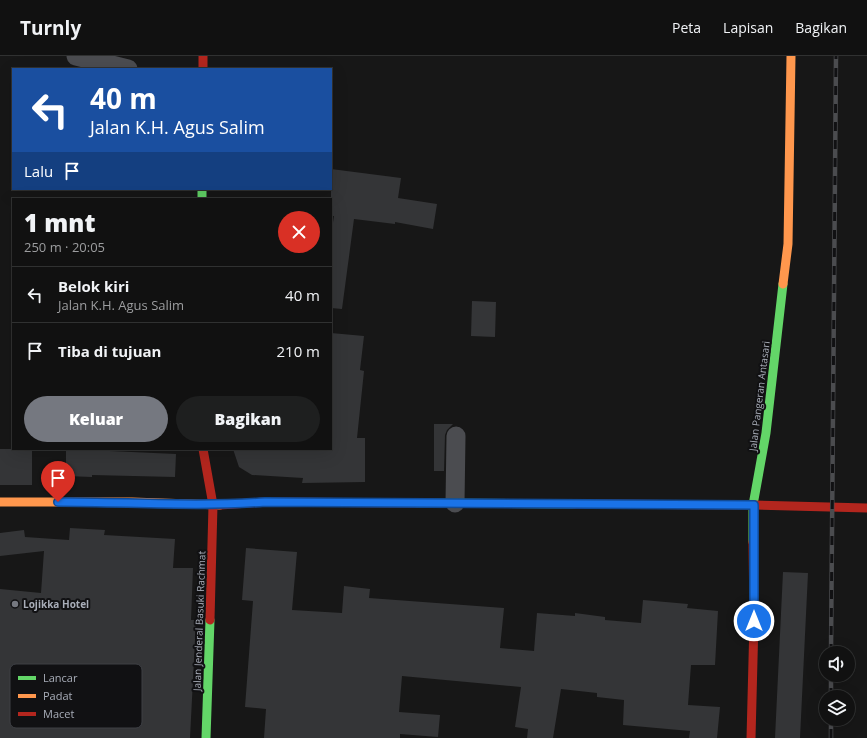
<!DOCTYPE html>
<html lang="id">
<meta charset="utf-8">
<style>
body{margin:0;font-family:"Open Sans",sans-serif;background:#1e1f1f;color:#f1f3f6;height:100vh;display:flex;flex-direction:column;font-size:15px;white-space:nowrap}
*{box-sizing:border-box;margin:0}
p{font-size:13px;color:#9c9d9f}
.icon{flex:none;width:22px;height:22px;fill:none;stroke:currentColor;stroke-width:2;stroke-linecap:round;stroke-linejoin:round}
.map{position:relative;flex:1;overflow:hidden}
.side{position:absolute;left:12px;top:142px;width:320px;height:252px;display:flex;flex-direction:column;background:#111;border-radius:0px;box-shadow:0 4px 16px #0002,0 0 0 1px #303131}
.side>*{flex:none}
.banner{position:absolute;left:12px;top:12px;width:320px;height:122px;border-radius:0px;box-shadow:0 4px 16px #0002,0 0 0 1px #303131;background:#1a4fa0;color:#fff;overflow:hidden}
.buttons{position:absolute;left:819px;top:590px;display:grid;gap:8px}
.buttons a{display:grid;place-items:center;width:36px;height:36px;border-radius:50%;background:#111;box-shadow:0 4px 16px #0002,0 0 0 1px #303131;font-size:20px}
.pin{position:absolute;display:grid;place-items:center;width:34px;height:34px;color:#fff;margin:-41px -17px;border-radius:50% 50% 50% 0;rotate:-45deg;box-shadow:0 0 4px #0007}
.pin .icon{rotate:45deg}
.me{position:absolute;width:44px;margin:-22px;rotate:0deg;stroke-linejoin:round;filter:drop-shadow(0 0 3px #0008)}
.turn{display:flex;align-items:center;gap:14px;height:84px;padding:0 12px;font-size:18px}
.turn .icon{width:52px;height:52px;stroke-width:2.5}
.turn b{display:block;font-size:28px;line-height:34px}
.then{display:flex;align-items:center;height:38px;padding:0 12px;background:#0003;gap:8px;font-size:15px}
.round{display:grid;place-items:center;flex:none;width:42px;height:42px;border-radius:21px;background:#1e1f1f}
.overview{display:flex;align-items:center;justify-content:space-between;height:68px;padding:0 12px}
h1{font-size:24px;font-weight:800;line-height:30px}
.button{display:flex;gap:8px;margin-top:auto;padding:8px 12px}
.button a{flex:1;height:46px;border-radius:24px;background:#757880;color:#fff;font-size:16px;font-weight:800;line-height:46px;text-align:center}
.button a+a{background:#1e1f1f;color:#f1f3f6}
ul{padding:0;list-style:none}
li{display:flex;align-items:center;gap:12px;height:56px;padding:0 12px;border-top:1px solid #303131}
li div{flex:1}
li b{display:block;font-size:15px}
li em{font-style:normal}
header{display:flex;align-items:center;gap:24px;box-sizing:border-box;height:56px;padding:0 20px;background:#111;border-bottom:1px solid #303131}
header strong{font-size:19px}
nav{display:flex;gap:22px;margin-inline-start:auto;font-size:14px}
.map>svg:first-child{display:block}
</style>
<header>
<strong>Turnly</strong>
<nav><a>Peta</a><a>Lapisan</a><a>Bagikan</a></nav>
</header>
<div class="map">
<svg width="867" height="682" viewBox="0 0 867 682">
<rect width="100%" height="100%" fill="#171717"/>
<path fill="#343537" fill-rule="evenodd" d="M 331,113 L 401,122 L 398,142 L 437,148 L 433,173 L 395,166 L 395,168 L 354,163 L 342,253 L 331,252 L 331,180 L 334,160 L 331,160 Z
M 472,245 L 496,246 L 495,281 L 471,280 Z
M 331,277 L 364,280 L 360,314 L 364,315 L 357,382 L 365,382 L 365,426 L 302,427 L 303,422 L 252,419 L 239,411 L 233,393 L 331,393 Z
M 434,368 L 453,368 L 447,374 L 445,379 L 444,415 L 434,415 Z
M 0,393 L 32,393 L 32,429 L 0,429 Z
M 66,393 L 176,398 L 175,421 L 92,419 L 92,421 L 66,420 Z
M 70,472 L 105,474 L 104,479 L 175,483 L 173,512 L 193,512 L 191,564 L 196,564 L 190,682 L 0,682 L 0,533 L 41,537 L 44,495 L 0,500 L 0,477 L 24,474 L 25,481 L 69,484 ZM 80,615 L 116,618 L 114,664 L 76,661 Z
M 246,492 L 297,496 L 292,554 L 342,557 L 344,530 L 370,533 L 369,542 L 504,552 L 500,592 L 534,595 L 537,557 L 575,560 L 575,557 L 605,561 L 605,564 L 641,567 L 643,544 L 688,548 L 687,552 L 718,555 L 715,609 L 691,609 L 688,649 L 720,651 L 717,682 L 689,682 L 690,675 L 623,669 L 624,644 L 597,641 L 597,637 L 561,633 L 553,682 L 527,682 L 528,673 L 515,671 L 521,631 L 402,620 L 399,656 L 440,659 L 438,681 L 400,678 L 400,682 L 264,682 L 266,653 L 245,651 L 253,545 L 242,544 Z
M 783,516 L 808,517 L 800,682 L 775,682 Z"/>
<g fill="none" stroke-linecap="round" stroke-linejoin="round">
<path stroke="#4b4c50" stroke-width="19" d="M 76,0 L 128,13
M 455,447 L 456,380"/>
<path stroke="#63d668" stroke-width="9" d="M 202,133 L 202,143
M 417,447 L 574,448
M 753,486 L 753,449 L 766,377 L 783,228
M 206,682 L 210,564"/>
<path stroke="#ff974d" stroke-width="9" d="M 783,228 L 788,188 L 791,0
M 0,446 L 132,446 L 220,449"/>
<path stroke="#b3261e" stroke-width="9" d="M 203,0 L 203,13
M 203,393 L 213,449 L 210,564
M 574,448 L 753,449 L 867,452
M 220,449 L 265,446 L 417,447
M 751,682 L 754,565 L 753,486"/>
<defs>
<path id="rail" d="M 831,597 L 836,0
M 831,641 L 831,619
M 831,682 L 831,663"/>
</defs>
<use href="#rail" stroke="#4b4c4f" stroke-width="4.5"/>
<use href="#rail" stroke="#111113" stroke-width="3" stroke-dasharray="9" stroke-linecap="butt"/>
</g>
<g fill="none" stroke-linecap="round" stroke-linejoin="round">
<defs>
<path id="route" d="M 58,446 C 128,446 196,451 265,446 L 754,449 L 754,565"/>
</defs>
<use href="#route" stroke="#114b97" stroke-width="10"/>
<use href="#route" stroke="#1a73e8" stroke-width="7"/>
</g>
<circle fill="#757880" stroke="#111113" stroke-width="1.5" cx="15" cy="548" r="4"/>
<g text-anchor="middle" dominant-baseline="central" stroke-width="4" stroke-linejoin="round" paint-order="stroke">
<g font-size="10" fill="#a8adb8" stroke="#111113">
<text transform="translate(759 340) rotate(-83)">Jalan Pangeran Antasari</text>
<text transform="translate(199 565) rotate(-88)">Jalan Jenderal Basuki Rachmat</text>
</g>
<g font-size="10" font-weight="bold" fill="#a8adb8" stroke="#111113" text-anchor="start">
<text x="23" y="548">Lojikka Hotel</text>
</g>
</g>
<rect x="10" y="608" width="132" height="64" rx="6" fill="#111113" stroke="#3e4045" stroke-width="1"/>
<rect x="18" y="620" width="18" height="4" fill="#63d668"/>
<rect x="18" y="638" width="18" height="4" fill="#ff974d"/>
<rect x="18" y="656" width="18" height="4" fill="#b3261e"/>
<g font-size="11" fill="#a8adb8">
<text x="43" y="626">Lancar</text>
<text x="43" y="644">Padat</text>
<text x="43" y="662">Macet</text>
</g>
</svg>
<div class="buttons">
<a><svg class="icon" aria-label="sound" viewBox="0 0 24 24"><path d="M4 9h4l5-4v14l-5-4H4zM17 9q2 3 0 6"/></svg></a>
<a><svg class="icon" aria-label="layers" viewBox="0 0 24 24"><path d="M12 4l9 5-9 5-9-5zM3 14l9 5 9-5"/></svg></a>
</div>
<div class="pin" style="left:58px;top:446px;background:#d93025"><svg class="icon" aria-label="arrive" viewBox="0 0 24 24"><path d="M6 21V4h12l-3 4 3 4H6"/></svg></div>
<svg class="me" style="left:754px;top:565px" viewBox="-20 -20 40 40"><circle r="17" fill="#1a73e8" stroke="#fff" stroke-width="3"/><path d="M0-11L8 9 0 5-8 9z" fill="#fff"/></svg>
<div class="banner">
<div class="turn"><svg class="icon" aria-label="left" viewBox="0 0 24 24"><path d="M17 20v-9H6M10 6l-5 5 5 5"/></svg><div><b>40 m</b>Jalan K.H. Agus Salim</div></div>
<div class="then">Lalu<svg class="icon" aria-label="arrive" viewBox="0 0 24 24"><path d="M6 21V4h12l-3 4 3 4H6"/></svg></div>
</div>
<section class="side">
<div class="overview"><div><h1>1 mnt</h1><p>250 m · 20:05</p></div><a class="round" style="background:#d93025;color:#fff"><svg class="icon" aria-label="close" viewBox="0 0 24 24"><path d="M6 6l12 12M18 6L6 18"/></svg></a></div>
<ul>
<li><svg class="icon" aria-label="left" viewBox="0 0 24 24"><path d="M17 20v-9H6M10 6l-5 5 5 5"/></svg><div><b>Belok kiri</b><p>Jalan K.H. Agus Salim</p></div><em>40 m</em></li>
<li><svg class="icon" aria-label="arrive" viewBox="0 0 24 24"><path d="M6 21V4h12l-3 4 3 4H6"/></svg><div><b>Tiba di tujuan</b></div><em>210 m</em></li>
</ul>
<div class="button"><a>Keluar</a><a>Bagikan</a></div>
</section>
</div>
